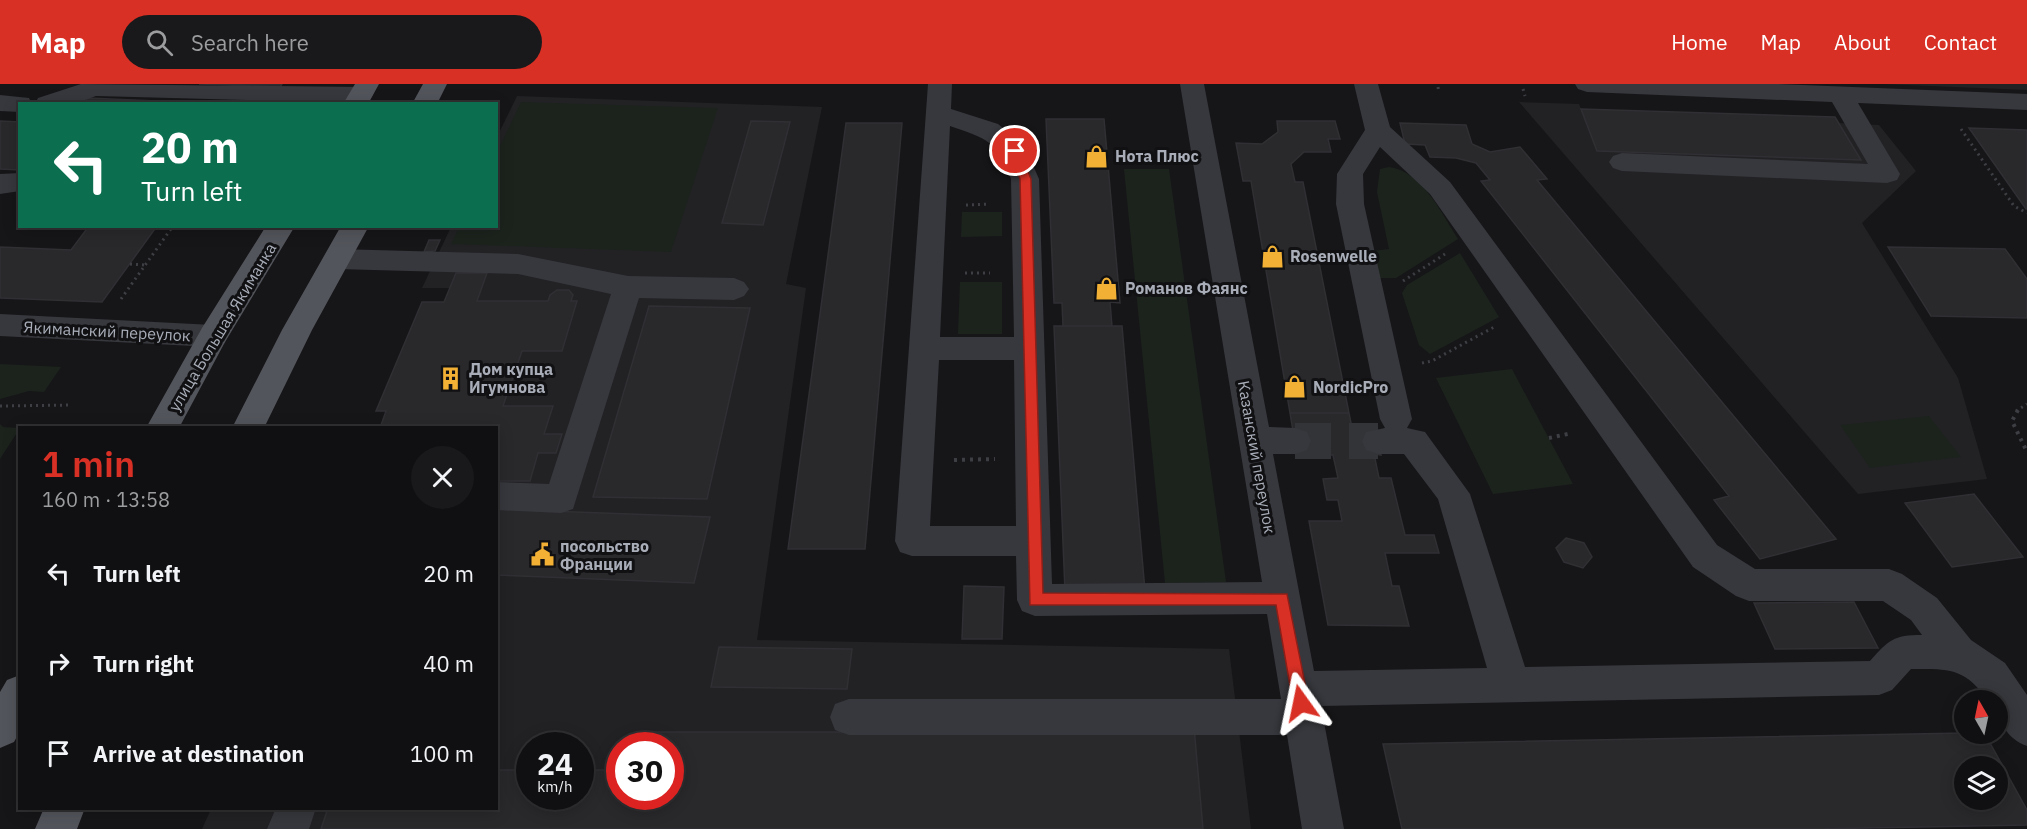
<!DOCTYPE html>
<meta charset="utf-8">
<style>
body{margin:0;font-family:"IBM Plex Sans",sans-serif;background:#19191b;color:#f1f3f6;height:100vh;display:flex;flex-direction:column;font-size:22px;white-space:nowrap}
*{box-sizing:border-box;margin:0}
p{font-size:20px;color:#9c9d9f}
.icon{flex:none;width:33px;height:33px;fill:none;stroke:currentColor;stroke-width:2;stroke-linecap:round;stroke-linejoin:round}
.map{position:relative;flex:1;overflow:hidden}
.side{position:absolute;left:18px;top:342px;width:480px;height:384px;display:flex;flex-direction:column;background:#101012;border-radius:0px;box-shadow:0 3px 15px #0003,0 0 0 2px #303032}
.side>*{flex:none}
.hud{position:absolute;left:18px;top:18px;width:480px;height:126px;border-radius:0px;box-shadow:0 3px 15px #0003,0 0 0 2px #303032;background:#0b6e4f;color:#fff;overflow:hidden}
.needle{width:39px;rotate:351deg}
.buttons{position:absolute;left:1954px;top:606px;display:grid;gap:12px}
.buttons a{display:grid;place-items:center;width:54px;height:54px;border-radius:50%;background:#101012;box-shadow:0 3px 15px #0003,0 0 0 2px #303032;font-size:30px}
.speed{position:absolute;left:516px;top:648px;display:flex;gap:12px;font-size:30px;font-weight:700;text-align:center}
.speed>*{display:grid;place-content:center;width:78px;height:78px;border-radius:50%;background:#101012;box-shadow:0 3px 15px #0003,0 0 0 2px #303032;line-height:1}
.speed small{font-size:15px;font-weight:400}
.speed .limit{border:9px solid #d22;background:#fff;color:#111}
.pin{position:absolute;display:grid;place-items:center;width:51px;height:51px;color:#fff;margin:-26px;border:3px solid #fff;border-radius:50%;box-shadow:0 2px 6px #0007}
.me{position:absolute;width:66px;margin:-33px;rotate:348deg;stroke-linejoin:round;filter:drop-shadow(0 0 4px #0008)}
.turn{display:flex;align-items:center;gap:21px;height:126px;padding:0 24px;font-size:27px}
.turn .icon{width:78px;height:78px;stroke-width:2.5}
.turn b{display:block;font-size:42px;line-height:51px}
.round{display:grid;place-items:center;flex:none;width:63px;height:63px;border-radius:32px;background:#19191b}
.headline{display:flex;align-items:center;justify-content:space-between;height:102px;padding:0 24px}
h1{font-size:36px;font-weight:600;line-height:45px;color:#d93025}
ul{padding:0;list-style:none}
li{display:flex;align-items:center;gap:18px;height:90px;padding:0 24px}
li div{flex:1}
li b{display:block;font-size:22px}
li em{font-style:normal}
header{display:flex;align-items:center;gap:36px;box-sizing:border-box;height:84px;padding:0 30px;background:#d93025;color:#fff}
header strong{font-size:28px}
nav{display:flex;gap:33px;margin-inline-start:auto;font-size:21px}
.search{width:420px;height:54px;background:#19191b;display:flex;align-items:center;gap:15px;box-sizing:border-box;padding:0 21px;border-radius:33px;color:#9c9d9f;font-size:22px}
.map>svg:first-child{display:block}
</style>
<header>
<strong>Map</strong>
<div class="search"><svg class="icon" aria-label="search" viewBox="0 0 24 24"><circle cx="10" cy="10" r="6"/><path d="M15 15l6 6"/></svg>Search here</div>
<nav><a>Home</a><a>Map</a><a>About</a><a>Contact</a></nav>
</header>
<div class="map">
<svg width="2027" height="745" viewBox="0 0 2027 745">
<rect width="100%" height="100%" fill="#161618"/>
<path fill="#222225" fill-rule="evenodd" d="M 1882,0 L 2027,0 L 2027,6 Z
M 517,12 L 822,23 L 786,200 L 806,204 L 757,556 L 1229,565 L 1251,745 L 202,745 L 211,725 L 496,724 L 496,344 L 380,343 L 386,327 L 376,327 L 422,218 L 444,218 L 450,204 L 422,204 L 451,143 L 496,142 L 497,53 ZM 530,662 L 580,662 L 580,712 L 530,712 ZM 620,662 L 670,662 L 670,712 L 620,712 Z
M 1519,18 L 1579,20 L 1581,25 L 1835,33 L 1839,39 L 1879,41 L 1916,87 L 1862,139 L 1958,294 L 1987,395 L 1858,410 Z"/>
<path fill="#1c231d" d="M 521,18 L 718,24 L 671,168 L 451,160 L 459,143 L 496,142 L 497,68 Z
M 1389,83 C 1422,87 1442,130 1458,155 L 1396,194 L 1380,194 L 1373,167 L 1389,165 L 1377,108 L 1380,85 Z
M 1124,85 L 1169,85 L 1226,498 L 1165,499 Z
M 962,128 L 1002,128 L 1002,152 L 961,153 Z
M 1460,169 L 1499,233 L 1430,270 L 1419,261 L 1402,209 L 1407,201 Z
M 960,198 L 1002,198 L 1002,250 L 958,250 Z
M 0,280 L 61,283 L 44,308 L 29,307 L 0,315 Z
M 1512,285 L 1573,400 L 1493,410 L 1436,294 Z
M 1929,332 L 1961,373 L 1870,384 L 1840,341 Z
M 0,340 L 3,343 L 20,344 L 0,375 Z"/>
<path fill="#29292c" stroke="#303034" stroke-width="1.5" fill-rule="evenodd" d="M 199,0 L 282,0 L 280,3 Z
M 88,14 L 180,18 L 83,20 Z
M 1581,25 L 1835,33 L 1861,76 L 1597,67 Z
M 1046,35 L 1104,35 L 1120,219 L 1110,218 L 1112,242 L 1063,242 L 1062,219 L 1054,219 Z
M 0,37 L 20,38 L 20,86 L 0,85 Z
M 751,37 L 790,38 L 763,141 L 722,139 Z
M 1277,37 L 1335,37 L 1340,55 L 1328,55 L 1331,68 L 1304,68 L 1291,80 L 1295,98 L 1303,98 L 1349,329 L 1290,329 L 1251,97 L 1243,97 L 1236,59 L 1262,60 L 1278,48 Z
M 846,39 L 902,39 L 865,465 L 788,465 Z
M 1400,39 L 1466,41 L 1472,60 L 1490,68 L 1520,63 L 1547,95 L 1537,96 L 1836,455 L 1760,475 L 1714,416 L 1729,412 L 1481,97 L 1490,96 L 1476,79 L 1456,74 L 1430,73 L 1425,61 L 1405,60 Z
M 1969,44 L 2027,46 L 2027,125 L 2026,125 Z
M 89,142 L 157,142 L 102,218 L 0,214 L 0,163 L 71,166 Z
M 429,156 L 440,156 L 435,167 L 424,168 Z
M 1888,163 L 2005,165 L 2027,195 L 2027,234 L 1931,232 Z
M 456,189 L 487,189 L 477,217 L 548,217 L 550,211 L 557,206 L 569,206 L 573,211 L 571,217 L 577,217 L 562,267 L 522,267 L 503,322 L 553,322 L 544,350 L 562,350 L 556,369 L 538,369 L 530,397 L 496,397 L 496,344 L 380,344 L 386,327 L 376,327 L 422,218 L 444,218 Z
M 649,222 L 750,224 L 707,415 L 593,413 Z
M 1054,242 L 1122,242 L 1145,507 L 1065,507 Z
M 1290,329 L 1349,329 L 1352,344 L 1375,345 L 1381,371 L 1374,370 L 1379,394 L 1391,394 L 1405,451 L 1434,451 L 1439,469 L 1385,469 L 1392,502 L 1399,502 L 1409,542 L 1328,541 L 1309,437 L 1342,437 L 1338,416 L 1327,416 L 1323,395 L 1338,394 L 1333,371 L 1297,371 Z
M 1974,410 L 2023,473 L 1952,483 L 1905,419 Z
M 496,425 L 710,433 L 694,499 L 496,491 Z
M 1566,454 L 1584,459 L 1592,473 L 1583,484 L 1564,478 L 1556,464 Z
M 964,502 L 1004,503 L 1002,555 L 962,555 Z
M 1854,518 L 1878,564 L 1775,565 L 1754,519 Z
M 719,563 L 852,565 L 847,605 L 711,603 Z
M 1194,643 L 1203,745 L 321,745 L 328,724 L 496,724 L 496,686 L 530,686 L 530,712 L 580,712 L 580,686 L 620,686 L 620,712 L 670,712 L 670,662 L 646,662 L 649,648 L 1026,648 Z
M 1965,649 L 1985,650 L 2027,726 L 2027,741 L 1814,745 L 1402,745 L 1383,660 ZM 1965,682 L 1998,682 L 1998,716 L 1965,716 Z"/>
<g fill="none" stroke-linecap="round" stroke-linejoin="round">
<path stroke="#333438" stroke-width="36" stroke-dasharray="36 18" stroke-linecap="butt" d="M 1295,357 L 1378,357"/>
<path stroke="#3d3f44" stroke-width="3" stroke-dasharray="2 4" stroke-linecap="butt" d="M 1438,3 L 1439,9
M 1523,5 L 1525,12
M 1961,45 L 2014,122 L 2027,129
M 966,121 L 989,120
M 130,180 L 145,181
M 965,189 L 990,189
M 1403,197 L 1445,170
M 121,215 L 173,142
M 1422,279 L 1432,277 L 1496,242
M 0,322 L 72,321
M 2016,327 L 2027,320"/>
<path stroke="#3d3f44" stroke-width="4" stroke-dasharray="3 5" stroke-linecap="butt" d="M 2018,326 L 2012,337 L 2027,368
M 1549,354 L 1572,349
M 954,376 L 995,375"/>
<path fill="#37383d" fill-rule="evenodd" d="M 81,0 L 360,3 L 369,5 L 373,11 L 369,17 L 360,19 L 96,12 L 74,20 L 35,20 L 38,14 Z
M 928,0 L 952,0 L 951,25 L 998,40 L 1024,61 L 1039,95 L 1052,500 L 1262,498 L 1180,0 L 1204,0 L 1269,343 L 1295,344 L 1307,348 L 1311,357 L 1307,366 L 1295,370 L 1273,370 L 1314,587 L 1487,584 L 1438,415 L 1404,370 L 1378,370 L 1366,366 L 1362,357 L 1366,348 L 1385,344 L 1380,335 L 1336,120 L 1337,90 L 1365,46 L 1354,0 L 1378,0 L 1390,43 L 1450,98 L 1717,461 L 1755,485 L 1889,485 L 1902,490 L 1937,514 L 1971,556 L 2005,579 L 2027,611 L 2027,662 C 2006,654 1998,638 1998,616 L 1987,616 C 1965,583 1947,585 1911,585 L 1892,606 L 1879,611 L 1321,622 L 1344,745 L 1302,745 L 1287,651 L 849,651 L 835,646 L 830,633 L 835,620 L 849,615 L 1281,615 L 1267,530 L 1035,532 L 1022,527 L 1017,516 L 1016,472 L 912,472 L 900,468 L 895,457 ZM 950,42 C 986,54 999,58 1011,95 L 1014,253 L 940,253 ZM 1380,63 L 1430,110 L 1693,483 L 1736,512 L 1749,517 L 1883,517 L 1911,536 L 1922,551 C 1893,551 1889,556 1870,577 L 1525,583 L 1470,410 L 1425,348 L 1407,344 L 1412,335 L 1364,120 L 1363,90 ZM 939,276 L 1014,276 L 1016,442 L 930,442 Z
M 1575,0 L 1777,0 L 2027,10 L 2027,26 L 1858,19 L 1900,90 L 1897,96 L 1887,99 L 1622,87 L 1613,84 L 1609,78 L 1613,72 L 1622,69 L 1868,80 L 1832,18 L 1587,8 L 1578,5 Z
M 0,11 L 29,14 L 32,20 L 20,20 L 20,28 L 0,27 Z
M 20,89 L 20,107 L 0,110 L 0,90 Z
M 337,165 L 518,170 L 628,192 L 734,194 L 744,198 L 749,205 L 744,212 L 734,216 L 639,214 L 573,425 L 561,429 L 496,426 L 496,398 L 549,400 L 611,210 L 518,190 L 337,185 L 327,182 L 323,175 L 327,168 Z
M 0,230 L 213,241 L 224,244 L 228,252 L 224,260 L 213,263 L 0,252 Z
M 276,724 L 316,724 L 309,745 L 267,745 Z"/>
<path fill="#53555c" fill-rule="evenodd" d="M 355,0 L 379,0 L 368,20 L 343,20 Z
M 423,0 L 447,0 L 437,20 L 412,20 Z
M 266,142 L 295,142 L 225,258 L 179,344 L 146,344 L 202,244 Z
M 341,142 L 369,142 L 312,246 L 264,344 L 232,344 L 282,246 Z
M 20,591 L 20,647 L 14,658 L 0,664 L 0,608 L 7,596 Z
M 44,724 L 85,724 L 77,745 L 35,745 Z"/>
</g>
<path fill="#d93025" stroke="#8d1f18" stroke-width="1.5" d="M 1011,65 L 1019,65 L 1031,95 L 1043,509 L 1287,510 L 1309,619 L 1306,624 L 1301,626 L 1295,624 L 1293,619 L 1276,521 L 1030,521 L 1020,95 L 1009,67 Z"/>
<defs>
<symbol id="shop-bare" viewBox="-9 -9 18 18"><path d="M-5-2.5h2.3a2.7 3.5 0 0 1 5.4 0H5L5.5 6h-11ZM-1.5-2.5h3a1.5 2.3 0 0 0-3 0Z" fill="#f2b134" stroke="#111113" stroke-width="2.5" paint-order="stroke"/></symbol>
<symbol id="building-bare" viewBox="-9 -9 18 18"><path d="M-4-6H4V6H1V3H-1V6H-4ZM-2.5-4.3h1.7v1.8h-1.7ZM.8-4.3h1.7v1.8H.8ZM-2.5-1h1.7V.8h-1.7ZM.8-1h1.7V.8H.8Z" fill="#f2b134" stroke="#111113" stroke-width="2.5" paint-order="stroke"/></symbol>
<symbol id="civic-bare" viewBox="-9 -9 18 18"><path d="M-.6-6.5H3V-4.5H.6V-3L4-1V1h2V6H-6V1h2V-1L-.6-3ZM-1.2 2.5V6h2.4V2.5Z" fill="#f2b134" stroke="#111113" stroke-width="2.5" paint-order="stroke"/></symbol>
</defs>
<g fill-rule="evenodd">
<use href="#shop-bare" x="1080" y="56" width="33" height="33"/>
<use href="#shop-bare" x="1256" y="156" width="33" height="33"/>
<use href="#shop-bare" x="1090" y="188" width="33" height="33"/>
<use href="#building-bare" x="434" y="278" width="33" height="33"/>
<use href="#shop-bare" x="1278" y="286" width="33" height="33"/>
<use href="#civic-bare" x="526" y="454" width="33" height="33"/>
</g>
<g text-anchor="middle" dominant-baseline="central" stroke-width="6" stroke-linejoin="round" paint-order="stroke">
<g font-size="16" font-weight="bold" fill="#a8adb8" stroke="#111113" text-anchor="start">
<text x="1115" y="72">Нота Плюс</text>
<text x="1290" y="172">Rosenwelle</text>
<text x="1125" y="204">Романов Фаянс</text>
<text x="469" y="285">Дом купца<tspan x="469" dy="18">Игумнова</tspan></text>
<text x="1313" y="303">NordicPro</text>
<text x="560" y="462">посольство<tspan x="560" dy="18">Франции</tspan></text>
</g>
<g font-size="16" fill="#a8adb8" stroke="#111113">
<text transform="translate(222 243) rotate(-59)">улица Большая Якиманка</text>
<text transform="translate(107 247) rotate(3)">Якиманский переулок</text>
<text transform="translate(1257 373) rotate(80)">Казанский переулок</text>
</g>
</g>
</svg>
<div class="buttons">
<a><svg class="needle" viewBox="-14 -14 28 28"><path d="M0-13l5 13h-10z" fill="#e53935"/><path d="M0 13l5-13h-10z" fill="#9c9d9f"/></svg></a>
<a><svg class="icon" aria-label="layers" viewBox="0 0 24 24"><path d="M12 4l9 5-9 5-9-5zM3 14l9 5 9-5"/></svg></a>
</div>
<div class="speed"><div>24<small>km/h</small></div><div class="limit">30</div></div>
<div class="pin" style="left:1015px;top:67px;background:#d93025"><svg class="icon" aria-label="arrive" viewBox="0 0 24 24"><path d="M6 21V4h12l-3 4 3 4H6"/></svg></div>
<svg class="me" style="left:1301px;top:619px" viewBox="-20 -20 40 40"><path d="M0-17L14 15 0 8-14 15z" fill="#d93025" stroke="#fff" stroke-width="4"/></svg>
<div class="hud">
<div class="turn"><svg class="icon" aria-label="left" viewBox="0 0 24 24"><path d="M17 20v-9H6M10 6l-5 5 5 5"/></svg><div><b>20 m</b>Turn left</div></div>
</div>
<section class="side">
<div class="headline"><div><h1>1 min</h1><p>160 m · 13:58</p></div><a class="round"><svg class="icon" aria-label="close" viewBox="0 0 24 24"><path d="M6 6l12 12M18 6L6 18"/></svg></a></div>
<ul>
<li><svg class="icon" aria-label="left" viewBox="0 0 24 24"><path d="M17 20v-9H6M10 6l-5 5 5 5"/></svg><div><b>Turn left</b></div><em>20 m</em></li>
<li><svg class="icon" aria-label="right" viewBox="0 0 24 24"><path d="M7 20v-9h11M14 6l5 5-5 5"/></svg><div><b>Turn right</b></div><em>40 m</em></li>
<li><svg class="icon" aria-label="arrive" viewBox="0 0 24 24"><path d="M6 21V4h12l-3 4 3 4H6"/></svg><div><b>Arrive at destination</b></div><em>100 m</em></li>
</ul>
</section>
</div>
